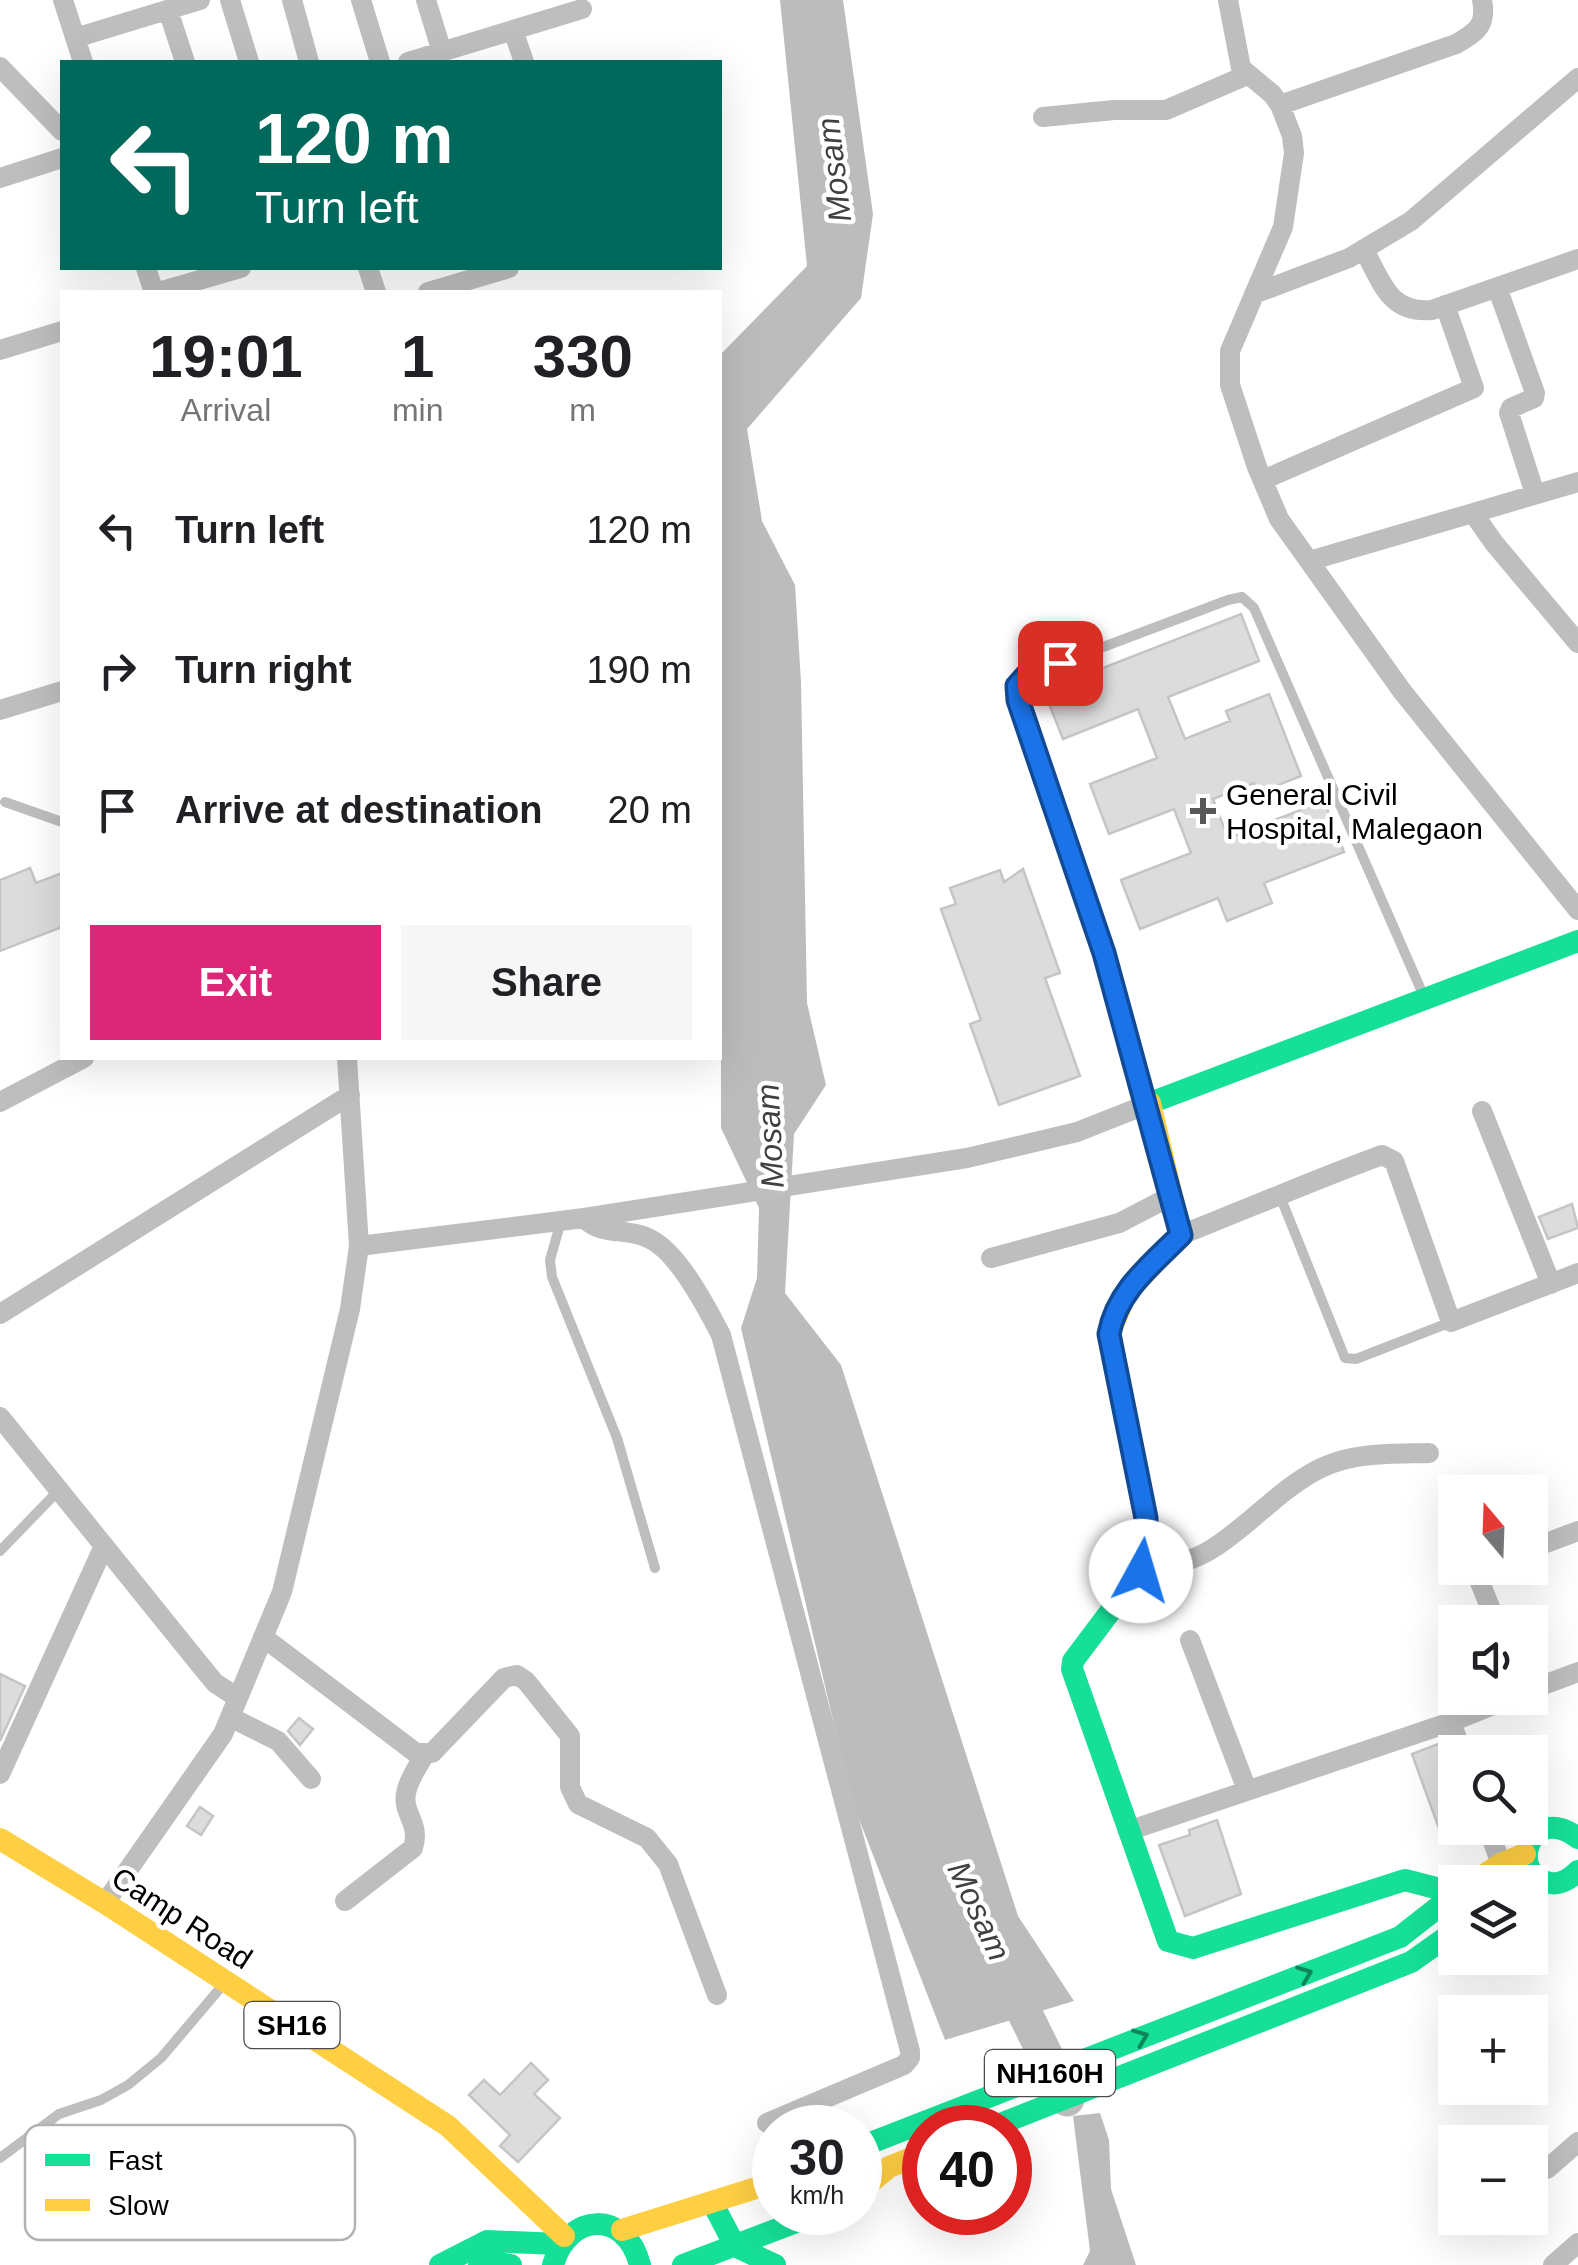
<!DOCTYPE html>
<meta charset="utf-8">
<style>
body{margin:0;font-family:Helvetica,sans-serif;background:#f6f6f6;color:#202124;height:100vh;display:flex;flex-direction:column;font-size:38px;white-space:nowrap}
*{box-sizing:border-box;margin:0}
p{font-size:32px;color:#757577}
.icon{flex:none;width:55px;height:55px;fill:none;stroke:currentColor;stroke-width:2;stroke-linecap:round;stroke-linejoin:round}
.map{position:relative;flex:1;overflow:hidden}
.side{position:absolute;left:60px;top:290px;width:662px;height:770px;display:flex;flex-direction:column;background:#fff;border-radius:0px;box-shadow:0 10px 40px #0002}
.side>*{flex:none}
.guide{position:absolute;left:60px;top:60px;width:662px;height:210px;border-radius:0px;box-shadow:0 10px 40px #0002;background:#00695c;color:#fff;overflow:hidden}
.needle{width:65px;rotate:341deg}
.tools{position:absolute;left:1438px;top:1475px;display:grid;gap:20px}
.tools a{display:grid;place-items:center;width:110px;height:110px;border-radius:0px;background:#fff;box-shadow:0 10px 40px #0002;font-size:50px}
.speed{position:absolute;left:752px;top:2105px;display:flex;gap:20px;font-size:50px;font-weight:700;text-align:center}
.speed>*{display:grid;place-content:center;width:130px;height:130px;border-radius:50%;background:#fff;box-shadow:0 10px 40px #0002;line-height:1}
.speed small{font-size:25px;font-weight:400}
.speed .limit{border:15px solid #d22;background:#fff;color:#111}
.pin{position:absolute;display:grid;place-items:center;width:85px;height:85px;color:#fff;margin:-42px;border-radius:20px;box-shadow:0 5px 15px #0006}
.me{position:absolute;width:110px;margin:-55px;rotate:6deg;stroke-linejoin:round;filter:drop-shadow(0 0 8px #0008)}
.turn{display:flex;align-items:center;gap:35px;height:210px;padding:0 30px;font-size:45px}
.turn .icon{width:130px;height:130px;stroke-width:2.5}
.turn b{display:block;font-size:70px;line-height:85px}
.eta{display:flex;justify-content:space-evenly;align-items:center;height:170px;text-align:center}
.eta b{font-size:60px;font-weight:700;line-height:70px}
.primary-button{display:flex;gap:20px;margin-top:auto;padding:20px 30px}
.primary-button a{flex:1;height:115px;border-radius:0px;background:#db2777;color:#fff;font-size:40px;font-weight:700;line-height:115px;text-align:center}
.primary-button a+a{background:#f6f6f6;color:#202124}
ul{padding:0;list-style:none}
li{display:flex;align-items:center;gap:30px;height:140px;padding:0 30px}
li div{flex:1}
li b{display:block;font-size:38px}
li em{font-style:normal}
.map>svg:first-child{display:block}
</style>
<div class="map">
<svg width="1578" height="2265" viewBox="0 0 1578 2265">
<rect width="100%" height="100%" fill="#fff"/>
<path fill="#bcbcbc" d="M 780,0 L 843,0 L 873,214 L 861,298 L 747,429 L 762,521 L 795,585 L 801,682 L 807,1003 L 826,1085 L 794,1134 L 785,1293 L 841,1365 L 1018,1916 L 1074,2001 L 945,2040 L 852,1801 L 741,1328 L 757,1278 L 759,1208 L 721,1128 L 720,355 L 807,266 Z
M 1100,2113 L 1109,2140 L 1111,2189 L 1136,2265 L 1083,2265 L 1090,2251 L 1073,2116 Z"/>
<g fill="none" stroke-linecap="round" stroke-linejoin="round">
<path stroke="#bcbcbc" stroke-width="35" d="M 1006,1975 L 1067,2099"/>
</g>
<path fill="#dcdcdc" stroke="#c5c5c5" stroke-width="2.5" d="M 1241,614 L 1259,661 L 1168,697 L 1185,739 L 1230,721 L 1226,711 L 1269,694 L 1301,776 L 1258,793 L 1254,783 L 1213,799 L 1228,838 L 1324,801 L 1344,852 L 1264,883 L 1272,903 L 1227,921 L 1218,898 L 1140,929 L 1121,880 L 1191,853 L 1174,809 L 1109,834 L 1090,784 L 1157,758 L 1138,709 L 1063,739 L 1044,691 Z
M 30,868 L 36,883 L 62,873 L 62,927 L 0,951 L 0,880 Z
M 1023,869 L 1060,973 L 1045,978 L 1080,1076 L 999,1105 L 970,1024 L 981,1020 L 941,909 L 956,904 L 950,888 L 1000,870 L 1004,882 Z
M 1572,1204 L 1578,1228 L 1548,1239 L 1539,1217 Z
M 0,1674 L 25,1686 L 0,1741 Z
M 299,1718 L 313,1729 L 300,1745 L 288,1731 Z
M 1438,1744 L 1455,1790 L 1455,1830 L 1441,1834 L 1412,1754 Z
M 200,1807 L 213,1816 L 201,1835 L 187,1826 Z
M 1217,1820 L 1241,1894 L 1185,1916 L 1159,1845 L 1190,1835 L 1189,1830 Z
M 531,2063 L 548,2080 L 534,2094 L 560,2118 L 518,2162 L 500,2146 L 510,2135 L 469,2095 L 484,2080 L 500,2095 Z"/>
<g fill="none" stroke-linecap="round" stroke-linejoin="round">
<path stroke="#bebebe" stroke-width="10" d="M 5,802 L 62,822
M 1147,1103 L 1104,953 L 1018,701 L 1017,686 L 1026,676 L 1228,600 L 1242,597 L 1254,608 L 1425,999
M 1280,1196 L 1345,1358 L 1356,1359 L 1451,1322
M 561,1221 L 550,1260 L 552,1277 L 617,1438 L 655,1568
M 0,1551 L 58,1491
M 0,2158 L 59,2114 L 101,2100 L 128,2085 L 161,2058 L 222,1986"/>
<path stroke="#bebebe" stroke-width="20" d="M 63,0 L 83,62
M 230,0 L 249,62
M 292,0 L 309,62
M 361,0 L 380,62
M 426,0 L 442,52
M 1228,0 L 1241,68 L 1272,94 L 1280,105 L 1292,136 L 1294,153 L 1283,227 L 1230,351 L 1230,385 L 1257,467 L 1279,519 L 1402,691 L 1578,910
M 168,10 L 185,62
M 513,30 L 524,62
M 75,38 L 200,0
M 408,62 L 582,9
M 0,67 L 62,131
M 1280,105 L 1456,44 C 1477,32 1487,25 1482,0
M 1043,117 L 1114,110 L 1166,110 L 1247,75
M 0,178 L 62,158
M 1364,250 C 1382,282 1389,314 1432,310 L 1578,259
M 146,268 L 154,292
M 368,268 L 376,292
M 1497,287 L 1535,393 L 1534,398 L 1511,408 L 1509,413 L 1535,494
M 158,292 L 241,268
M 428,292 L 509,268
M 1254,294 L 1349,258 L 1411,221 L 1578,78
M 0,350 L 62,331
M 1263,480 L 1474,388 L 1445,305
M 1578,482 L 1473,513 L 1494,543 L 1578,643
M 1309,561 L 1473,513
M 0,710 L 62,691
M 347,1058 L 359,1246
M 0,1102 L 84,1058
M 1482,1111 L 1551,1284
M 584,1218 C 602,1237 628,1227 650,1239 C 678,1252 707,1308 721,1335 L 910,2051 L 910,2058 L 904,2065 L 767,2123
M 1181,1235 C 1249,1208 1314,1180 1382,1155 L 1394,1161 L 1451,1322 L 1578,1273
M 991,1258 L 1119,1223 L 1171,1196
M 0,1314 L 350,1095
M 0,1417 L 197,1661 L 215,1683 L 238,1698
M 1530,1549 L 1578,1531
M 1481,1568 L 1475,1570 L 1496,1622
M 1141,1571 C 1167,1567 1193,1562 1215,1547 C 1252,1523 1282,1487 1321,1468 C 1355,1452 1392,1454 1429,1453
M 263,1637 L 416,1753 L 432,1753 L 504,1678 L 517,1675 L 526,1681 L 570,1736 L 570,1787 L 578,1804 L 647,1838 L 668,1864 L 717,1995
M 1190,1640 L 1247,1790
M 1530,1690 L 1578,1672
M 230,1717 L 278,1741 L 311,1779
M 1462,1752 L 1451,1722 L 1511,1698
M 0,1774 L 104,1546
M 1488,1828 L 1501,1864
M 1128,1831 L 1451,1722
M 345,1901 L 413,1848 C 421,1823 402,1814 406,1793 C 408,1780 418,1767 424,1755
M 105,1903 L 223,1734 L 282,1592 L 350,1309 L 359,1246 L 584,1218 L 967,1158 L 1077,1132 L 1148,1104
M 1547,2169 L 1578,2142
M 1553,2265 L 1578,2243"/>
<path stroke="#16e098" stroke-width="22" d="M 1150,1103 L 1578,941
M 1137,1576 L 1073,1661 L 1072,1669 L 1168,1941 L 1193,1948 L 1405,1880 L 1455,1893
M 1578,1838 C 1530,1801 1506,1875 1550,1883 C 1561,1885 1570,1879 1578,1871
M 990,2128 L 1411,1962 L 1455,1931
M 860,2147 L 1400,1937 L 1455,1894
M 713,2204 L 735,2246 L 775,2265
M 440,2265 L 487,2241 L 559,2244
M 479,2265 L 492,2262 L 511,2265
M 553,2265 C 568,2212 626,2209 640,2265
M 683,2265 L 823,2212"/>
<path stroke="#ffcf43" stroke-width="22" d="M 1137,1576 L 1147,1544 L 1146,1518 L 1109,1334 L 1127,1292 L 1181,1235 L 1150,1103
M 0,1839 L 105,1903 L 448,2126 L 564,2236
M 1473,1882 L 1501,1864 L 1525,1854
M 860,2191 L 889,2167 L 925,2153
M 622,2230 L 775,2182"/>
</g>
<defs><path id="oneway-chevron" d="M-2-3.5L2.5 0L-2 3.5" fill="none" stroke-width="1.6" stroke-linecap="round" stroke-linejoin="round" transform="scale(2.5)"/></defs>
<g stroke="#0d865b">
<use href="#oneway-chevron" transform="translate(1305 1974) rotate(-21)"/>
<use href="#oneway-chevron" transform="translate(1141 2037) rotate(-21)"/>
</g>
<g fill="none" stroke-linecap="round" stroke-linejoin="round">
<defs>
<path id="route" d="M 1060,663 L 1026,676 L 1017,686 L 1018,700 L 1104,953 L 1181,1235 C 1151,1265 1117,1291 1109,1334 L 1146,1518 L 1147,1544 L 1141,1571"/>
</defs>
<use href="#route" stroke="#114b97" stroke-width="25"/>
<use href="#route" stroke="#1a73e8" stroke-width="18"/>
</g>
<path fill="#595959" stroke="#fff" stroke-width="4" d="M1198 796h10v10h10v10h-10v10h-10v-10h-10v-10h10z"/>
<g text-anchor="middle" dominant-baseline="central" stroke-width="9" stroke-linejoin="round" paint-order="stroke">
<g fill="#fff" stroke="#4c4c4c" stroke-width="2.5">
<rect x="244.5" y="2002" width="95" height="46" rx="8"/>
<rect x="985" y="2050" width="130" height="46" rx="8"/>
</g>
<g font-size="28" font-weight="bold" fill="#000">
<text x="292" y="2025">SH16</text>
<text x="1050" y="2073">NH160H</text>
</g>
<g font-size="30" fill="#000" stroke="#fff" text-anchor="start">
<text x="1226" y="794">General Civil<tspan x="1226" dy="34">Hospital, Malegaon</tspan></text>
</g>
<g font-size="30" fill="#000" stroke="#fff">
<text transform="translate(182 1918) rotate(33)">Camp Road</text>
</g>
<g font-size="32" font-style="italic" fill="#404040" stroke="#fff">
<text transform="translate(834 170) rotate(-97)">Mosam</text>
<text transform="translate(770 1136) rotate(-93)">Mosam</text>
<text transform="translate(979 1911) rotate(65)">Mosam</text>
</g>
</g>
<rect x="25" y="2125" width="330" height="115" rx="15" fill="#fff" stroke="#b2b2b2" stroke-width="2.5"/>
<rect x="45" y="2154" width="45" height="12" fill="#16e098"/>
<rect x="45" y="2199" width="45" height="12" fill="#ffcf43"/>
<g font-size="28" fill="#000">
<text x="108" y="2170">Fast</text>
<text x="108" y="2215">Slow</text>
</g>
</svg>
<div class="tools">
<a><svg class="needle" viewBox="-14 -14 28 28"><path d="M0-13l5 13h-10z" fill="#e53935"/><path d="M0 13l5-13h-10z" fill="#757577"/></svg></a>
<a><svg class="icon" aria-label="sound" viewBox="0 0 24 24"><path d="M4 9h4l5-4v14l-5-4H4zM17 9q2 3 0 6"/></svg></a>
<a><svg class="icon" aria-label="search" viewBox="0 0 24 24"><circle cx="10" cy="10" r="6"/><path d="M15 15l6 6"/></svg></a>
<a><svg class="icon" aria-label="layers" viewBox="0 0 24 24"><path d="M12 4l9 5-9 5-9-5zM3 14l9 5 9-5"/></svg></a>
<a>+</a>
<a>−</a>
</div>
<div class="speed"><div>30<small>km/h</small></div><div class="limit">40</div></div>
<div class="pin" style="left:1060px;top:663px;background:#d93025"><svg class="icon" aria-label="arrive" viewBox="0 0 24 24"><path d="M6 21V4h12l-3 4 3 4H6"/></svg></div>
<svg class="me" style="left:1141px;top:1571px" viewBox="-20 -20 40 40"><circle r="19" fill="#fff"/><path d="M0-13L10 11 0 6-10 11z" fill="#1a73e8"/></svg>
<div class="guide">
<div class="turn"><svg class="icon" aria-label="left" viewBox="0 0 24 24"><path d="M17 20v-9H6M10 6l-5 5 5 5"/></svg><div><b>120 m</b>Turn left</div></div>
</div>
<section class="side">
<div class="eta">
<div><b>19:01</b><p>Arrival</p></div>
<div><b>1</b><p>min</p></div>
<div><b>330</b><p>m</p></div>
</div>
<ul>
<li><svg class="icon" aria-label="left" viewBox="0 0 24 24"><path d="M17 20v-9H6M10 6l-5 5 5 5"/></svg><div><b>Turn left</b></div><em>120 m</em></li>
<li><svg class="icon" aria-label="right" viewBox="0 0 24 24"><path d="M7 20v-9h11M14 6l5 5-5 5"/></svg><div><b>Turn right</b></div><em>190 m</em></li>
<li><svg class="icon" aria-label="arrive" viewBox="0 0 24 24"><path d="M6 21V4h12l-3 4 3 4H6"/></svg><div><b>Arrive at destination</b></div><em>20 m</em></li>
</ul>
<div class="primary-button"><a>Exit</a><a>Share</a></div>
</section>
</div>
